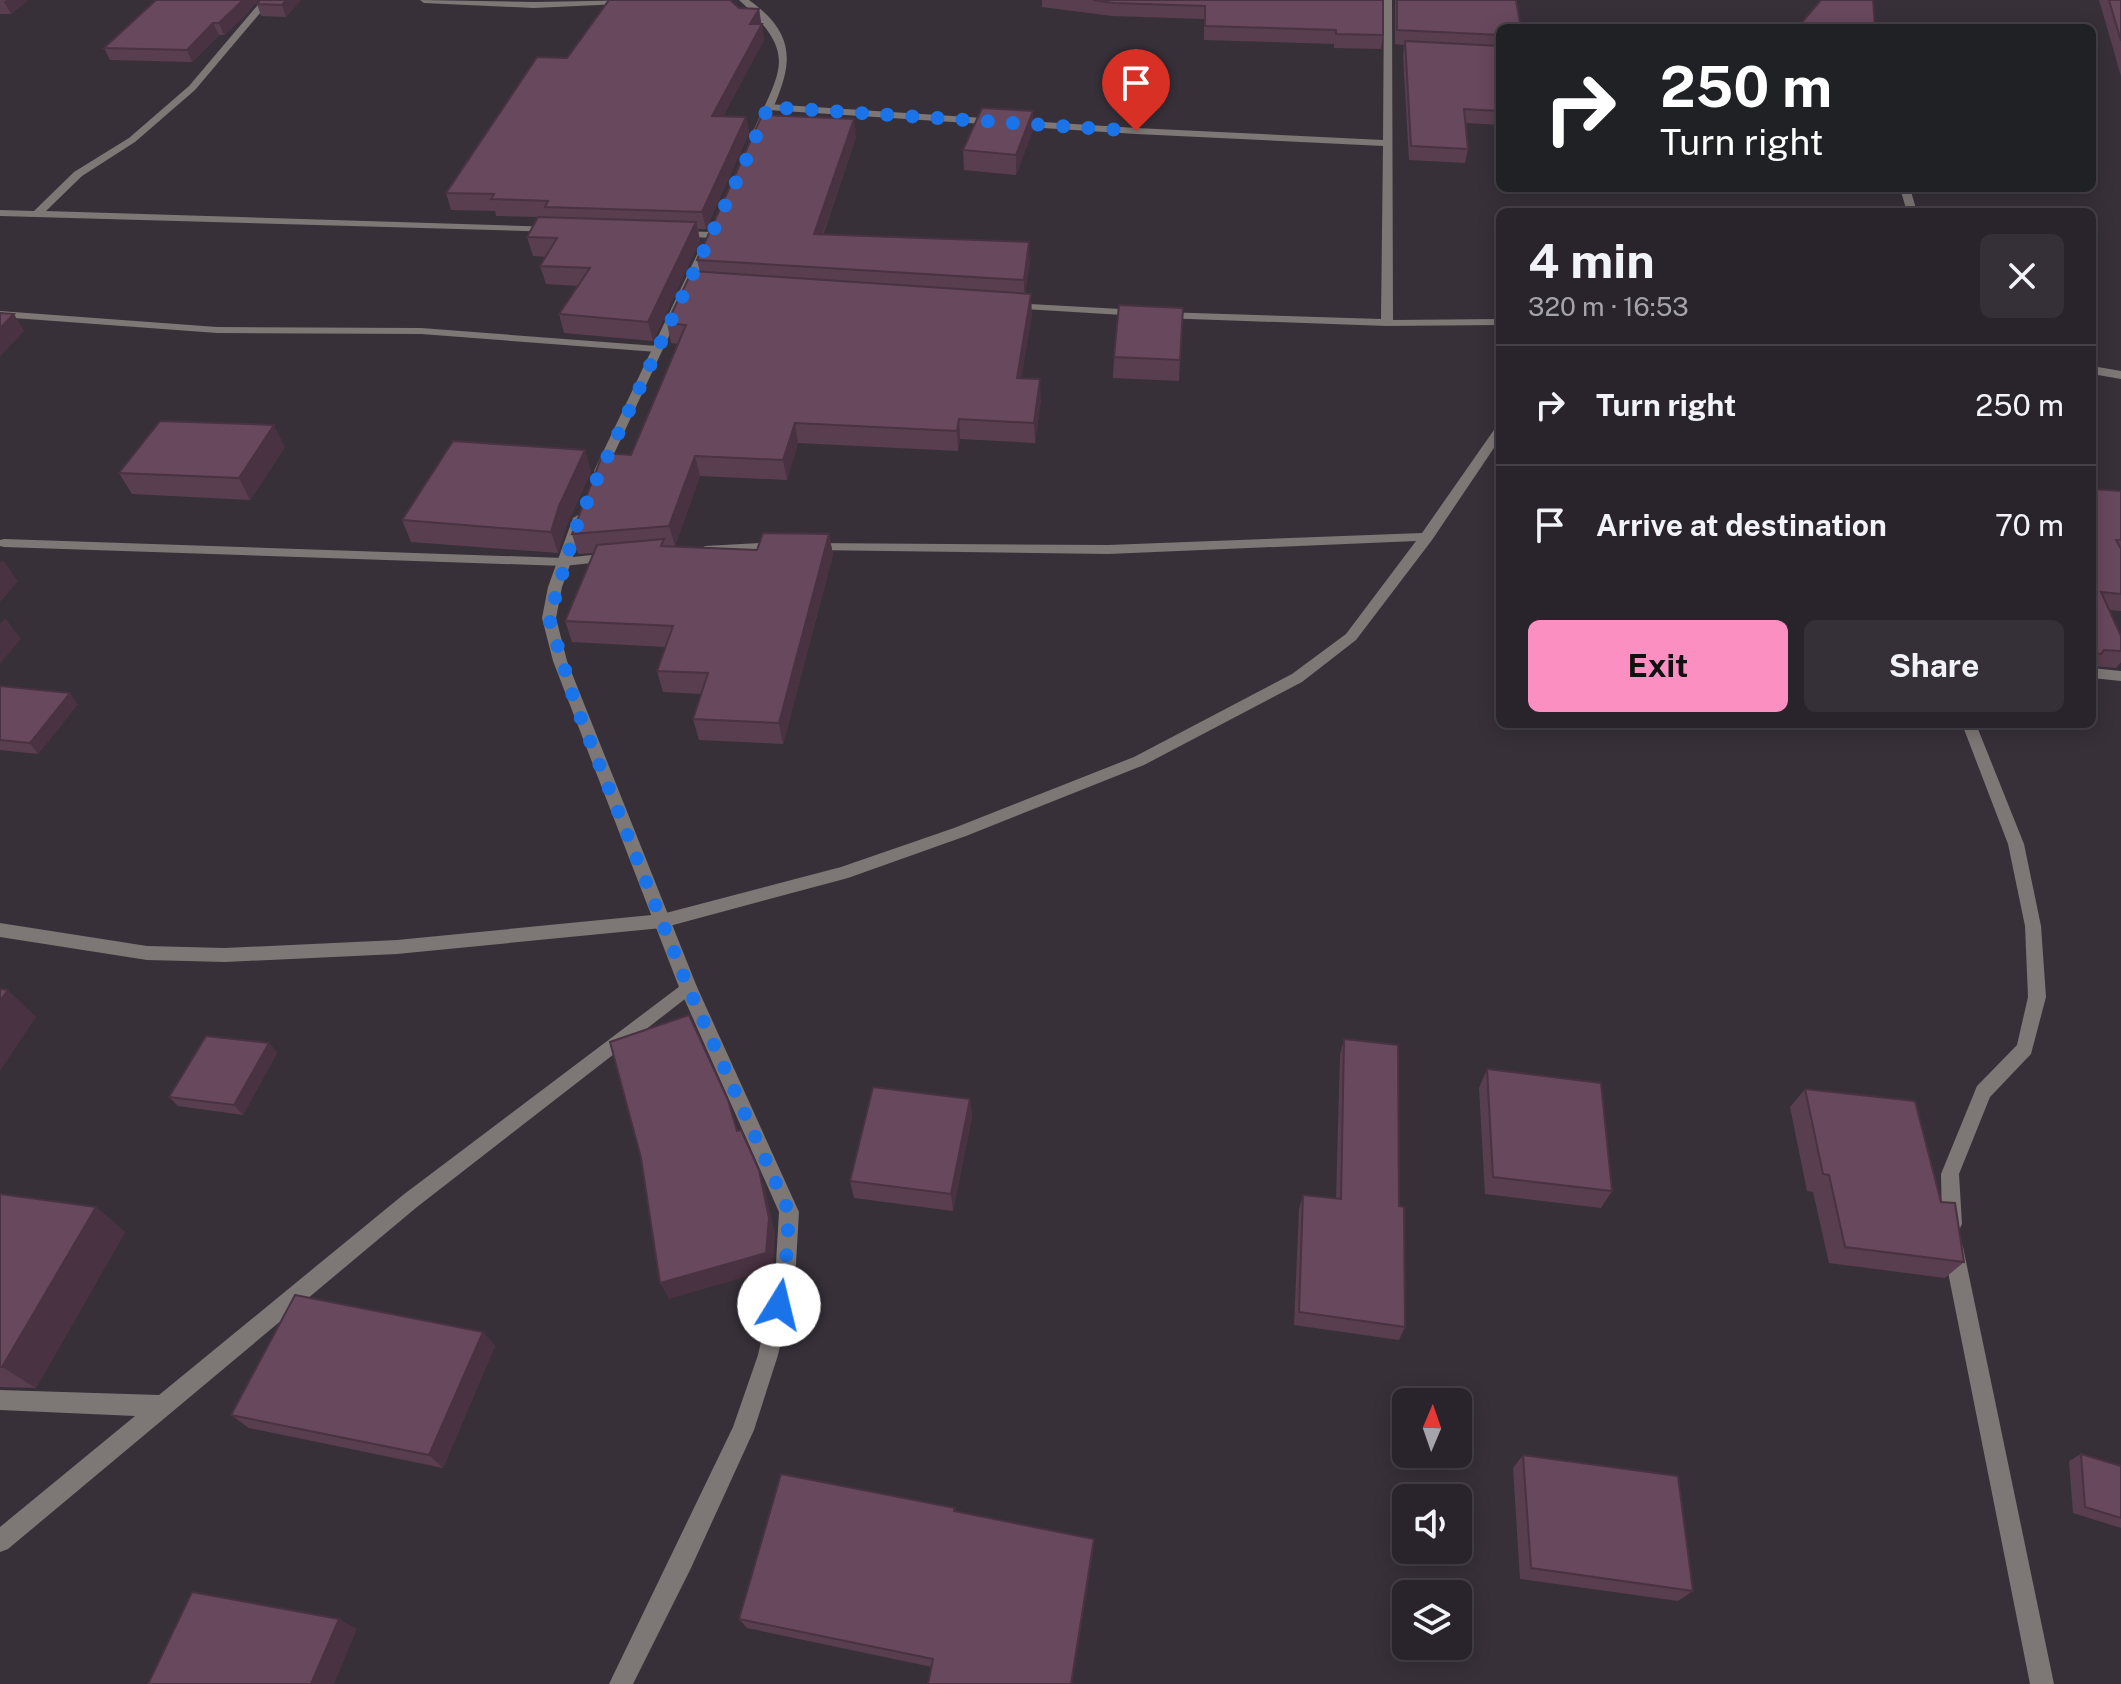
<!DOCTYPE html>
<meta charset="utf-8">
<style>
body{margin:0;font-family:"Public Sans",sans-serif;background:#353037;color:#f1f3f6;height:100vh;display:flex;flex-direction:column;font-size:30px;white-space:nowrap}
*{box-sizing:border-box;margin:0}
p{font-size:26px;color:#a5a4a9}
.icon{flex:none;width:44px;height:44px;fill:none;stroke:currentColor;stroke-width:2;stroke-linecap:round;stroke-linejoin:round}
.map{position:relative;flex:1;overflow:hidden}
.sheet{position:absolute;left:1496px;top:208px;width:600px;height:520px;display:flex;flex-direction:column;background:#29242b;border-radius:12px;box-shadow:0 4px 20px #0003,0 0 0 2px #454147}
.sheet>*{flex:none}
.banner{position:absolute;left:1496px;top:24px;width:600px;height:168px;border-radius:12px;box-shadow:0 4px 20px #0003,0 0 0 2px #454147;background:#202124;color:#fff;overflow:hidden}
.needle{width:52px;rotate:2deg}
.fabs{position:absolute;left:1392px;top:1388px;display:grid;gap:16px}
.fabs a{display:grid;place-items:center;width:80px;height:80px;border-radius:12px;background:#29242b;box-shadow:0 4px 20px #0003,0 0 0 2px #454147;font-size:40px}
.pin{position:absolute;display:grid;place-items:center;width:68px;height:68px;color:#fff;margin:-82px -34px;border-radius:50% 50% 50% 0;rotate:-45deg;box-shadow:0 0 8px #0007}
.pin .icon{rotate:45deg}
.me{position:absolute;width:88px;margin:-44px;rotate:9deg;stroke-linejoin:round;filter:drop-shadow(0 0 6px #0008)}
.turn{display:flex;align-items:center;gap:28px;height:168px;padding:0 32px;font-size:36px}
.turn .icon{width:104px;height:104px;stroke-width:2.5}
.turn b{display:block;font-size:56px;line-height:68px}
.round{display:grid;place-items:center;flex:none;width:84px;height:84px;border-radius:12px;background:#353037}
.head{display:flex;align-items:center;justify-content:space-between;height:136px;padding:0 32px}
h1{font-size:48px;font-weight:700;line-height:60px}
.cta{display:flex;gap:16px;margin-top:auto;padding:16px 32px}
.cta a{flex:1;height:92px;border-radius:12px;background:#fc8fc2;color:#111;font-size:32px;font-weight:700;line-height:92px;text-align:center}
.cta a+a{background:#353037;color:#f1f3f6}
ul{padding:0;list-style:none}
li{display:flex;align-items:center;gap:24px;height:120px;padding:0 32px;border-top:2px solid #454147}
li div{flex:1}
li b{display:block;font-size:30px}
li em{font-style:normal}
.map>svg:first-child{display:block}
</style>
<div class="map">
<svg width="2121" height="1684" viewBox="0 0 2121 1684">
<rect width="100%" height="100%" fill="#373039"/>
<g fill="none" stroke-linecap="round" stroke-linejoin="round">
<path fill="#7d7775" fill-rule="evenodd" d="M 262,0 L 271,0 L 195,90 L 135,142 L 82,176 L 46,211 L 554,227 L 558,228 L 558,232 L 0,216 L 0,210 L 34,211 L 74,172 L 129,138 L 189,86 Z
M 420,0 L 534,2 L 646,0 L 642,3 L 534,8 L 424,3 Z
M 1384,0 L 1392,0 L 1393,320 L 1500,319 L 1500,325 L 1387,326 L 1162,318 L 1156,315 L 1162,312 L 1381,319 L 1383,146 L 1136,134 L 768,110 L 763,107 L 768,104 L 1136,128 L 1383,140 Z
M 1900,188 L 1910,188 L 1917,212 L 1907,212 Z
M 677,231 L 712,232 L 717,235 L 712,238 L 673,236 L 673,232 Z
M 1010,303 L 1139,310 L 1145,313 L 1139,316 L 1006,308 L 1004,306 Z
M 0,311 L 217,327 L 421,328 L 657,346 L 663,349 L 657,352 L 421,334 L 217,333 L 0,317 Z
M 2092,366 L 2121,371 L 2121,379 L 2092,374 Z
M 1500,426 L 1500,439 L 1432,540 L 1356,640 L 1302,682 L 1144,765 L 966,836 L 848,878 L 662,928 L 397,954 L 225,962 L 147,960 L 0,937 L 0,923 L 147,946 L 225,948 L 397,940 L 662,914 L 841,867 L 954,828 L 1134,757 L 1292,674 L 1346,634 L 1416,541 L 1108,554 L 812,550 L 807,549 L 807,543 L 1108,545 L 1422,533 L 1496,427 Z
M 4,539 L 564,558 L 610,553 L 617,557 L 610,561 L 564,566 L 4,547 L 0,546 L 0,540 Z
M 777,542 L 782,543 L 782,549 L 705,554 L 698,550 L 705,546 Z
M 2092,668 L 2121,671 L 2121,681 L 2092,678 Z
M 1962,724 L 1976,724 L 2024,844 L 2041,926 L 2046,997 L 2031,1054 L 1990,1097 L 1959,1174 L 1962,1224 L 1959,1230 L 1952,1233 L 1945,1230 L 1942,1224 L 1941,1174 L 1977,1086 L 2017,1045 L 2028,997 L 2025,926 L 2008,844 Z
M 688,980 L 694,982 L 697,987 L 694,992 L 417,1207 L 8,1549 L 0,1552 L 0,1527 L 135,1416 L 0,1410 L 0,1390 L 159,1395 L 403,1195 Z
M 1953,1238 L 1960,1240 L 1963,1247 L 2054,1684 L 2030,1684 L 1943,1247 L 1946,1240 Z"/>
<path fill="#7d7775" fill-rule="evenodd" d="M 739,0 L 749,0 C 809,43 785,79 762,134 L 757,137 L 752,134 C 781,68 799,55 739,0 Z
M 702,244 L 711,246 L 606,471 L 600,475 L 596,474 L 594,471 Z
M 580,514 L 587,518 L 562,587 L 556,618 L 567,661 L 697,987 L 799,1212 L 795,1280 L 778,1355 L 754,1430 L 691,1568 L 633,1684 L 609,1684 L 733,1427 L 758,1355 L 775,1280 L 779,1212 L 679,987 L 553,661 L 542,618 L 548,587 L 573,518 Z"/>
</g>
<path fill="#593e50" d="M 0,0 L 28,0 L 11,14 L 0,14 Z
M 147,0 L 258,0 L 245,16 L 224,35 L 219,35 L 192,62 L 110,60 L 104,48 L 156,0 Z
M 260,0 L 301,0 L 286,17 L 261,16 L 257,4 Z
M 1042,0 L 1383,0 L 1383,35 L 1381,49 L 1334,48 L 1334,44 L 1204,40 L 1204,19 L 1112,16 L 1042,7 Z
M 1395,0 L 1516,0 L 1500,28 L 1500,125 L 1466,123 L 1468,149 L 1465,163 L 1409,160 L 1403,56 L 1404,45 L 1395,44 Z
M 2099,0 L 2121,0 L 2121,76 Z
M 739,8 L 759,9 L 764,40 L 723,116 L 746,117 L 749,133 L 706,229 L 698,229 L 700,241 L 653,341 L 564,333 L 559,314 L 578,286 L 546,284 L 540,266 L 546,257 L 533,256 L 527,237 L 538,217 L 496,216 L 495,211 L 451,210 L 446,193 Z
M 1033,111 L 1033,130 L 1016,175 L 964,170 L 963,150 Z
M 856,137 L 823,235 L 1030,261 L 1025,293 L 1032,314 L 1021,378 L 1041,399 L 1035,443 L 960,439 L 958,451 L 798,443 L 787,480 L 700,476 L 675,546 L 757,550 L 829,534 L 833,555 L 783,744 L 699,740 L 693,719 L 701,694 L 663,692 L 657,671 L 665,647 L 572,642 L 565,621 L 594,553 L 578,554 L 572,534 L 631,455 L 678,344 L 671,343 L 667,323 L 700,272 L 697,260 Z
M 1114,357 L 1180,360 L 1179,381 L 1113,378 Z
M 285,447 L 250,500 L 132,494 L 119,473 Z
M 585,450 L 591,472 L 566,527 L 558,553 L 411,542 L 402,520 Z
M 2092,489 L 2121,491 L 2121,611 L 2109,610 L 2121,636 L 2121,662 L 2116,668 L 2092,666 Z
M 0,686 L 78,704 L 38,754 L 0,750 Z
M 1344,1039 L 1399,1206 L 1405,1327 L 1399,1340 L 1294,1325 L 1299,1209 L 1303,1195 L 1336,1199 L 1340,1055 Z
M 269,1043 L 277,1053 L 243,1115 L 178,1106 L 169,1097 Z
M 1487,1069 L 1612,1191 L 1601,1208 L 1485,1194 L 1479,1088 Z
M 1805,1089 L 1941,1202 L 1964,1262 L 1945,1278 L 1829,1263 L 1813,1192 L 1807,1191 L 1790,1107 Z
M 970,1099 L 972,1117 L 953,1211 L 854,1198 L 850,1181 Z
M 0,1194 L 96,1207 L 125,1232 L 36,1388 L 0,1387 Z
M 483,1332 L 495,1346 L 443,1468 L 249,1428 L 231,1415 Z
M 2081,1454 L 2121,1466 L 2121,1528 L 2073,1513 L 2069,1461 Z
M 1523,1455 L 1693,1591 L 1678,1601 L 1520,1579 L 1513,1468 Z
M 955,1512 L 1093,1551 L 1072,1684 L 928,1684 L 932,1667 L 747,1628 L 739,1619 Z"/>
<path fill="#493241" d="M 7,0 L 28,0 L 11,14 L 4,2 Z
M 243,0 L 258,0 L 245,16 L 224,35 L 219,23 Z
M 286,0 L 301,0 L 286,17 L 282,5 Z
M 759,9 L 761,24 L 750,24 Z
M 213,23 L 219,35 L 192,62 L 187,50 Z
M 762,24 L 764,40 L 715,132 L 712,116 Z
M 1033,111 L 1033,130 L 1016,175 L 1016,155 Z
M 746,117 L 749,133 L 706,229 L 702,212 Z
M 854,119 L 856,137 L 816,253 L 814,234 Z
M 696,222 L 700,241 L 653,341 L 648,322 Z
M 1029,242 L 1030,261 L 1024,300 L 1024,280 Z
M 1031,294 L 1032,314 L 1018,398 L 1017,378 Z
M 14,314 L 24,331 L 0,357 L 0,328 Z
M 1040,379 L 1041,399 L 1035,443 L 1034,423 Z
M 959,419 L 960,439 L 958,451 L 957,431 Z
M 795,423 L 798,443 L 787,480 L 783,460 Z
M 274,425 L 285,447 L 250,500 L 239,478 Z
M 585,450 L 591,472 L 566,527 L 558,553 L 551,532 L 559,506 Z
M 695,456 L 700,476 L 675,546 L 669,526 Z
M 829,534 L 833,555 L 783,744 L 779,723 Z
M 3,560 L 18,581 L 0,602 L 0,563 Z
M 5,618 L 21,639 L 0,664 L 0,624 Z
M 70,693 L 78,704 L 38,754 L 30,743 Z
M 8,990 L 36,1017 L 0,1071 L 0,1001 Z
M 269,1043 L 277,1053 L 243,1115 L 234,1105 Z
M 970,1099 L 972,1117 L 953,1211 L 951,1194 Z
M 759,1170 L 765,1188 L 775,1234 L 773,1269 L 669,1299 L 660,1283 Z
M 96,1207 L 125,1232 L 36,1388 L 2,1367 Z
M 483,1332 L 495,1346 L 443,1468 L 429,1455 Z
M 1094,1539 L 1072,1684 L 1071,1684 Z
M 339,1619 L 357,1629 L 334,1684 L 311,1684 Z"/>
<path fill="#68485d" stroke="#493241" stroke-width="2" d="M 156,0 L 243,0 L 219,23 L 213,23 L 187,50 L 104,48 Z
M 260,0 L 286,0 L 282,5 L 257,4 Z
M 609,0 L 730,0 L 739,8 L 759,9 L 750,24 L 762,24 L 712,116 L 746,117 L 702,212 L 545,207 L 548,201 L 491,199 L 494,194 L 446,193 L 537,57 L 567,58 Z
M 1093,0 L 1383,0 L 1383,35 L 1336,34 L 1336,30 L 1205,26 L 1205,6 L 1113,3 Z
M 1397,0 L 1516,0 L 1521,28 L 1500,28 L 1500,35 L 1397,30 Z
M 1821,0 L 1873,0 L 1875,28 L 1797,28 Z
M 2109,0 L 2121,0 L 2121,41 Z
M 1405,41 L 1500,46 L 1500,111 L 1464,109 L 1468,149 L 1411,146 Z
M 982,108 L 1033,111 L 1016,155 L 963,150 Z
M 762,115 L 854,119 L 814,234 L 1029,242 L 1024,280 L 697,260 Z
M 538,217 L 696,222 L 648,322 L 559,314 L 590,268 L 540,266 L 557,238 L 527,237 Z
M 692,271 L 1031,294 L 1017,378 L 1040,379 L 1034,423 L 959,419 L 957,431 L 795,423 L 783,460 L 695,456 L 669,526 L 572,534 L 603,453 L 631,455 L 686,325 L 667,323 Z
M 1119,305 L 1183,308 L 1180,360 L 1114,357 Z
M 0,313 L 14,314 L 0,328 Z
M 160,421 L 274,425 L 239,478 L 119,473 Z
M 453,441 L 585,450 L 559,506 L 551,532 L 402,520 Z
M 2092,489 L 2121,491 L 2121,540 L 2116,540 L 2121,549 L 2121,594 L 2101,592 L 2121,636 L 2121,651 L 2104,650 L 2101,654 L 2092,653 Z
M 763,533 L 829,534 L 779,723 L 693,719 L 708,673 L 657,671 L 673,626 L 565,621 L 597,545 L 664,539 L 661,546 L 757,550 Z
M 0,686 L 70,693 L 30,743 L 0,740 Z
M 0,989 L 8,990 L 0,1001 Z
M 689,1015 L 728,1100 L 737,1131 L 741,1130 L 759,1170 L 769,1218 L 766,1253 L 660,1283 L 641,1158 L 610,1042 Z
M 206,1036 L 269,1043 L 234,1105 L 169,1097 Z
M 1344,1039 L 1398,1045 L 1399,1206 L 1404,1207 L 1405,1327 L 1299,1312 L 1303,1195 L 1341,1199 Z
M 1487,1069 L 1601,1083 L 1612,1191 L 1493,1177 Z
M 873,1087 L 970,1099 L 951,1194 L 850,1181 Z
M 1805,1089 L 1915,1101 L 1941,1202 L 1955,1203 L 1964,1262 L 1845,1247 L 1829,1175 L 1823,1174 Z
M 0,1194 L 96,1207 L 2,1367 L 0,1367 Z
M 295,1295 L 483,1332 L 429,1455 L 231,1415 Z
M 2081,1454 L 2121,1466 L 2121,1518 L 2085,1507 Z
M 1523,1455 L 1678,1476 L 1693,1591 L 1531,1568 Z
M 781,1474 L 955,1508 L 954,1511 L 1094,1539 L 1071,1684 L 928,1684 L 933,1659 L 739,1619 Z
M 192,1592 L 339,1619 L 311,1684 L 148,1684 Z"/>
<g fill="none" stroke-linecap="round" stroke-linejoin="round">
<path stroke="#1a73e8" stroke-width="14" stroke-dasharray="0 25.2" d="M 779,1305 L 785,1280 L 789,1212 L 688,987 L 576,706 L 549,618 L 576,528 L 596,481 L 744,165 L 768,107 L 1136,131"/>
</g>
</svg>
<div class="fabs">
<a><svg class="needle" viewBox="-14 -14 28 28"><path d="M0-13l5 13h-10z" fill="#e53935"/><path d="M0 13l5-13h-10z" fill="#a5a4a9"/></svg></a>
<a><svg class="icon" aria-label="sound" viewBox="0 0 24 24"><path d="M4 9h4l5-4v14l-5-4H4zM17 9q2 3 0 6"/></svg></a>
<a><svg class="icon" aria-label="layers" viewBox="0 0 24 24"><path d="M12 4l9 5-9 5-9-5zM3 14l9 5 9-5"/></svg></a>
</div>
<div class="pin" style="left:1136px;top:131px;background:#d93025"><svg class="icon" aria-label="arrive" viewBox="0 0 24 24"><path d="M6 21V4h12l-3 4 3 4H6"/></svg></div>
<svg class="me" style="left:779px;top:1305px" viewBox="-20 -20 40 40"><circle r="19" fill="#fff"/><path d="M0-13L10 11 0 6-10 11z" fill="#1a73e8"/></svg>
<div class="banner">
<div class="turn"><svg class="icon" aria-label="right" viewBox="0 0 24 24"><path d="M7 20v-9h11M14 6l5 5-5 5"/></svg><div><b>250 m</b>Turn right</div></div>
</div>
<section class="sheet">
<div class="head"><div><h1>4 min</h1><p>320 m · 16:53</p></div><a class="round"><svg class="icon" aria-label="close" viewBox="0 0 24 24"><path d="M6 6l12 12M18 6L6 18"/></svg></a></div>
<ul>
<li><svg class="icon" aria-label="right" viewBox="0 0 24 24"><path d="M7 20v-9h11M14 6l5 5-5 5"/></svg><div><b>Turn right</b></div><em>250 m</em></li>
<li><svg class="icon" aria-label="arrive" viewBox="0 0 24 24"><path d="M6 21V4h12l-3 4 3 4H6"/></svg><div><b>Arrive at destination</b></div><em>70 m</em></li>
</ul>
<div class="cta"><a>Exit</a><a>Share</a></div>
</section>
</div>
